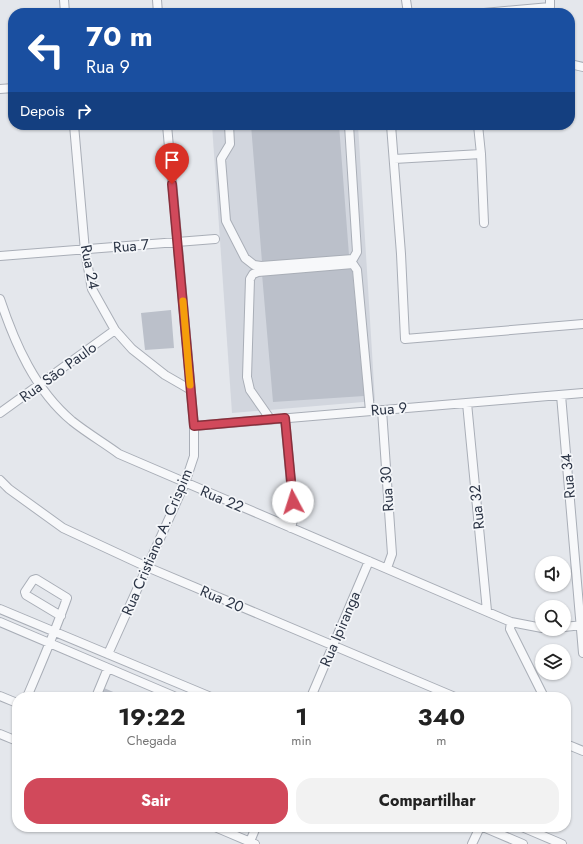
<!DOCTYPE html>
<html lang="pt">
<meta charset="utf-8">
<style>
body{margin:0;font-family:Jost,sans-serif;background:#f2f2f2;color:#222;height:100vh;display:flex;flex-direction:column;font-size:15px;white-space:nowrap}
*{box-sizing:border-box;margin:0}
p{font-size:13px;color:#767676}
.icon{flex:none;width:22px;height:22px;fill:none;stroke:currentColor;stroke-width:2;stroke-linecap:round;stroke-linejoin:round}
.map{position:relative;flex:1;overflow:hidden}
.side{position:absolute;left:12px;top:692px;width:559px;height:140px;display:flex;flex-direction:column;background:#fff;border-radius:16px;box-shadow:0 1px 3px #0004}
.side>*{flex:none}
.banner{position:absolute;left:8px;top:8px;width:567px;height:122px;border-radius:16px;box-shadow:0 1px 3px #0004;background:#1a4fa0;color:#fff;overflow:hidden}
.fabs{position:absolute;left:535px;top:556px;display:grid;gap:8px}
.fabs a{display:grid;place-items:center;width:36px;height:36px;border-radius:50%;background:#fff;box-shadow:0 1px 3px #0004;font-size:20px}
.pin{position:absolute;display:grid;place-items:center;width:34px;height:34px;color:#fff;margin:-41px -17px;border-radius:50% 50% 50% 0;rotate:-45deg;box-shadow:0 0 4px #0007}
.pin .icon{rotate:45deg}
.me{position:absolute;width:44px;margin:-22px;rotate:355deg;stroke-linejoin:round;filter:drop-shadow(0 0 3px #0008)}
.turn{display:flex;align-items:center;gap:14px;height:84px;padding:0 12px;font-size:18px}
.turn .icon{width:52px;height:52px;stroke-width:2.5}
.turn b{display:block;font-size:28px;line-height:34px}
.then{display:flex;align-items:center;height:38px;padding:0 12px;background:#0003;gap:8px;font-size:15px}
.eta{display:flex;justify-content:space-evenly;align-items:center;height:68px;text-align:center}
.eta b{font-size:24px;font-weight:700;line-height:28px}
.cta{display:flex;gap:8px;margin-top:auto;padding:8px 12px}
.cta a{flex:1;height:46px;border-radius:16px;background:#d1495b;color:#fff;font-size:16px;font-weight:700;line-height:46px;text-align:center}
.cta a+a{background:#f2f2f2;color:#222}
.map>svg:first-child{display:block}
</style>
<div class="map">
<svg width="583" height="844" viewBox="0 0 583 844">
<rect width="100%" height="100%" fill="#e4e7ec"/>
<path fill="#d2d6de" d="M 212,125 L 358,125 L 375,401 L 232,413 Z"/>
<path fill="#bbc0ca" d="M 251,125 L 339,125 L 349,255 L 262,262 Z
M 352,267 L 364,396 L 273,402 L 262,274 Z
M 171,310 L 174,348 L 145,350 L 141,313 Z
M 104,688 L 125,697 L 101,697 Z"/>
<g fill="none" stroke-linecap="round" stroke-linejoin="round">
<defs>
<path id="minor" d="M 64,0 L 65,13
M 157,0 L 158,13
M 406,0 L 408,13
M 484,13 L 550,7 L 550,0
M 570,64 L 583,67
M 0,89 L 13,88
M 74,125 L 85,251 L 92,289 L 115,330 L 132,349 L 165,375 L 191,390
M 229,125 L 230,144 L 221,159 L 226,221 L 245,258 L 254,265 L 261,266 L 353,259 L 357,252 L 349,125
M 391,125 L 401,254 L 405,339 L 583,324
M 478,125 L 481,154
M 394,159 L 481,154 L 484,223
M 0,256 L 215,239
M 0,299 C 15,344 35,390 72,421 C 87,433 104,443 119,454 L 511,622 L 542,628
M 561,395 L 583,653
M 467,403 L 487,611
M 382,410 L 392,554 L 387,568
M 0,413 L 115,330
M 285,418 L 294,516 L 291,528
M 271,420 L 250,390 L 247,377 L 250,279 L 253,274 L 258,272 L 353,264 L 357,270 L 370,411
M 194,426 L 583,393
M 0,480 L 9,489 L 63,528 L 147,567 L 455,697
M 0,609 L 211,697
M 0,622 L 176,697
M 511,622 L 510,629 L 544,697
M 564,627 L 583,625
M 108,654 L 185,483 L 194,456 L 194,426 L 167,125
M 0,696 L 17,703
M 27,697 C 41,664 55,632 67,598 L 36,579 L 33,580 L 25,592 L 26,595 L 61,616
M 96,697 L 108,668
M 311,697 L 369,561
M 0,734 L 17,741
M 566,744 L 583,751
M 215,827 L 255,844
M 483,827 L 523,844
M 522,827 L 562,844
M 249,844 L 256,827
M 472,844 L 480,827"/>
</defs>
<use href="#minor" stroke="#a9aeb7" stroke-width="10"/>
<use href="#minor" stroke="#f7f8fa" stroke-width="8"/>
</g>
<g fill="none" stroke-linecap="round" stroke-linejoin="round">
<defs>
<path id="route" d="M 172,184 L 194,426 L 285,418 L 293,502"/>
</defs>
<use href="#route" stroke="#882f3b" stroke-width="10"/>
<use href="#route" stroke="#d1495b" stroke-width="7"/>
<path stroke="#f59e0b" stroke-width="7" d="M 183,301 L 190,385"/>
</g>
<g text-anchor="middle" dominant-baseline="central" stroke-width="3.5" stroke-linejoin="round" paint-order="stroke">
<g font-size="15" fill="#2b3445" stroke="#f4f6f9">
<text transform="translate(131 246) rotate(-5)">Rua 7</text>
<text transform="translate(90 267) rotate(79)">Rua 24</text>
<text transform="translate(58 372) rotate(-36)">Rua São Paulo</text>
<text transform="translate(389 409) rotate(-5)">Rua 9</text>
<text transform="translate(568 476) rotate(-95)">Rua 34</text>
<text transform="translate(387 489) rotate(-94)">Rua 30</text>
<text transform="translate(222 499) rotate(23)">Rua 22</text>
<text transform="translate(477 507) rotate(-96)">Rua 32</text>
<text transform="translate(157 542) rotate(-67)">Rua Cristiano A. Crispim</text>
<text transform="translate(222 599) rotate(23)">Rua 20</text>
<text transform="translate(340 629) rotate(-67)">Rua Ipiranga</text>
</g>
</g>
</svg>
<div class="fabs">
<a><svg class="icon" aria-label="sound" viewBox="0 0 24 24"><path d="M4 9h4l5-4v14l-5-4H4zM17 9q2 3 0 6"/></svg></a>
<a><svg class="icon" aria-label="search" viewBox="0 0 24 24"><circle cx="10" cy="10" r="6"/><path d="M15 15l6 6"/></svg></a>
<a><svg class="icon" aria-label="layers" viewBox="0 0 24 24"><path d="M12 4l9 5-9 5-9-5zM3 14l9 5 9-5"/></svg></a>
</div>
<div class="pin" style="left:172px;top:184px;background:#d93025"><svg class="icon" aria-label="arrive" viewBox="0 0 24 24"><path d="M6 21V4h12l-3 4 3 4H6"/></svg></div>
<svg class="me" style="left:293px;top:502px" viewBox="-20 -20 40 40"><circle r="19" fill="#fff"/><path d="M0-13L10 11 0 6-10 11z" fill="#d1495b"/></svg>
<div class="banner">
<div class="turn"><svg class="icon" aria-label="left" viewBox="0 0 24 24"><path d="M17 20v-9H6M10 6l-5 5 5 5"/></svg><div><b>70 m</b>Rua 9</div></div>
<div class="then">Depois<svg class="icon" aria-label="right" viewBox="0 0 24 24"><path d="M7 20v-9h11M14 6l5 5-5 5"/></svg></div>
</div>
<section class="side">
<div class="eta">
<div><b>19:22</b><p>Chegada</p></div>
<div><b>1</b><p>min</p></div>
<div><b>340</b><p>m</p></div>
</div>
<div class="cta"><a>Sair</a><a>Compartilhar</a></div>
</section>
</div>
